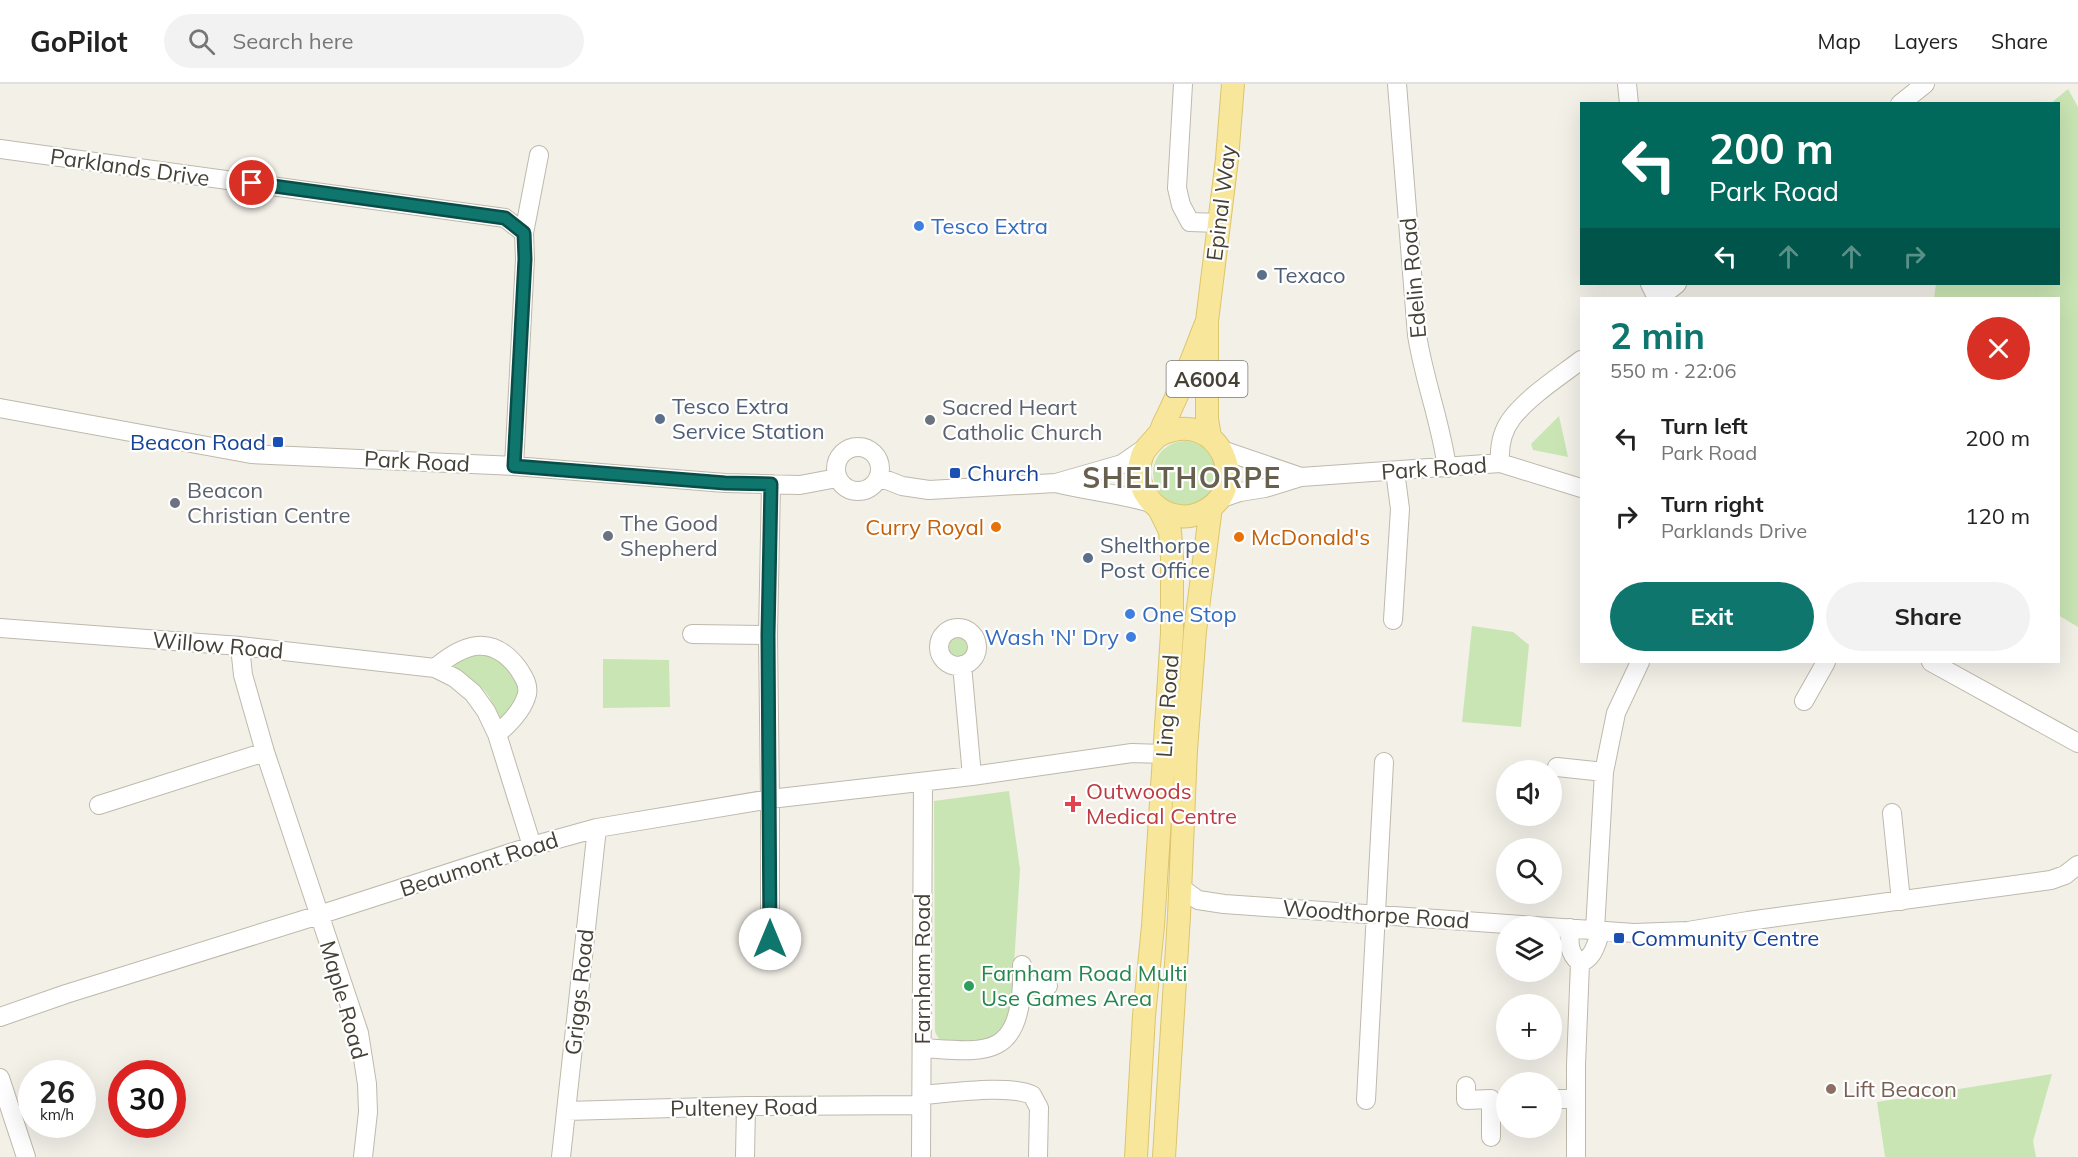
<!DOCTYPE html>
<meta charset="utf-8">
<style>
body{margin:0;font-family:Mulish,sans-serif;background:#f2f2f2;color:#222;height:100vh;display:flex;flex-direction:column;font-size:22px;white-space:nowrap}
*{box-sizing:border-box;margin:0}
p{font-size:20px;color:#767676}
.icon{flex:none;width:33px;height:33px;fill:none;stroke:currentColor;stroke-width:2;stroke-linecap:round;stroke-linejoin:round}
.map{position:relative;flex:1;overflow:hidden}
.sheet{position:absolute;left:1580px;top:213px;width:480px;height:366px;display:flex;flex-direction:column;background:#fff;border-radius:0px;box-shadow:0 6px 24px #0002}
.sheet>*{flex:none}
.banner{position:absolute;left:1580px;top:18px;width:480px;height:183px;border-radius:0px;box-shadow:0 6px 24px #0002;background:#00695c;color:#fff;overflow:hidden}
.fabs{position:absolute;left:1496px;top:676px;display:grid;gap:12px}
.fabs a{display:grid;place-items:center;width:66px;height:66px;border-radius:50%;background:#fff;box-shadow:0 6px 24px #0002;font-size:30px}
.speed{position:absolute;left:18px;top:976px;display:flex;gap:12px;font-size:30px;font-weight:700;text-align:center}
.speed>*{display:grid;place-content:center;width:78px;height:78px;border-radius:50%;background:#fff;box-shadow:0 6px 24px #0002;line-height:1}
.speed small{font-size:15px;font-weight:400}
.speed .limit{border:9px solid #d22;background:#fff;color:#111}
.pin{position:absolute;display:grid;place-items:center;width:51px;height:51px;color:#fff;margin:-26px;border:3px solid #fff;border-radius:50%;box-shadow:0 2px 6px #0007}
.me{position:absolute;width:66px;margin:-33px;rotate:0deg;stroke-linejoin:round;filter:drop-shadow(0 0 4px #0008)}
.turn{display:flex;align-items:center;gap:21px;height:126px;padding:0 30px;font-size:27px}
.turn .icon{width:78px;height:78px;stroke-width:2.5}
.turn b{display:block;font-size:42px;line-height:51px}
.lanes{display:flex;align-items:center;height:57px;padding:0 30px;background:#0003;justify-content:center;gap:30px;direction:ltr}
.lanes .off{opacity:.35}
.round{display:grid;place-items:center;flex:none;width:63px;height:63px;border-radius:32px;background:#f2f2f2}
.overview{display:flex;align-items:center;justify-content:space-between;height:102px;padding:0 30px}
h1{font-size:36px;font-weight:700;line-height:45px;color:#0f766e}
.primary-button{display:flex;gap:12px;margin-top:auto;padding:12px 30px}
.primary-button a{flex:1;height:69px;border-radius:36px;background:#0f766e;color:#fff;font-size:24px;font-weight:700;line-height:69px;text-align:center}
.primary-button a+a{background:#f2f2f2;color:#222}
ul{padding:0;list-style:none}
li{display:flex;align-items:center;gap:18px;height:78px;padding:0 30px}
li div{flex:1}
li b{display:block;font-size:22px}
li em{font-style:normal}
header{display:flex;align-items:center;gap:36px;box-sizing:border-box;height:84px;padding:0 30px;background:#fff;border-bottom:2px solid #e0e0e0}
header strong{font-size:28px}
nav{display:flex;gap:33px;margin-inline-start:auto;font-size:21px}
.search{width:420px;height:54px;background:#f2f2f2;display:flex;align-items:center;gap:15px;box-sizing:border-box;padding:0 21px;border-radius:33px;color:#767676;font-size:22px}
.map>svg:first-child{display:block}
</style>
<header>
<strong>GoPilot</strong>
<div class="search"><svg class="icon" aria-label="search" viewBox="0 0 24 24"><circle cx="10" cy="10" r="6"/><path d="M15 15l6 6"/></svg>Search here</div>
<nav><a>Map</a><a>Layers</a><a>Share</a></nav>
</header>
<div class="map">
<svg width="2078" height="1073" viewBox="0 0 2078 1073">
<rect width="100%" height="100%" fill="#f3f0e8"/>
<path fill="#c9e5b3" d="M 2068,5 L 2078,23 L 2078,543 L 2058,531 L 2058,214 L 1934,214 L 1936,200 L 2058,200 L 2058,20 L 2051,19 Z
M 1559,332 L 1568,373 L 1533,366 L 1531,360 Z
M1153 389a32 32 0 1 1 64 0a32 32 0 1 1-64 0Z
M 1472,542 L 1513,548 L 1529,561 L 1521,643 L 1462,638 Z
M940 563a18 18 0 1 1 36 0a18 18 0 1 1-36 0Z
M 481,561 L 527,598 L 497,650 C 493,616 494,611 465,591 L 455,594 L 446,575 Z
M 603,575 L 669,576 L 670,623 L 603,624 Z
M 1009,707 L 1020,785 L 1011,929 C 1009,934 1007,942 1003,946 C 988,962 959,959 939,955 L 935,948 L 934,717 Z
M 2052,990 L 2033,1057 L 2036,1073 L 1885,1073 L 1877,1018 Z"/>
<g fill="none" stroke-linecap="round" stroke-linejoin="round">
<defs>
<path id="minor" d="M 1183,0 L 1177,104 L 1181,121 L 1190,138 L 1219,139
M 1397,0 L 1417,251 C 1424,296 1441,339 1447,384
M 1627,0 L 1629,20
M 1900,20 L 1925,0
M 0,65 L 505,134 L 524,149 L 525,175 L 514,382
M 524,149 L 539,71
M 1650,200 L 1657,214
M 1659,214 L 1677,200
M 0,324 L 251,370 L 514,382 L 725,399 L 800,401 L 837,394
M836 385a22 22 0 1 1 44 0a22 22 0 1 1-44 0Z
M 1222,366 L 1301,393
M 1500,379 C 1499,364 1502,347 1512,334 C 1529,312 1559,293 1581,276
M 879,393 L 902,402 L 929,406 L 1056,399 L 1122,380 L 1148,362
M 1056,399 C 1088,407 1120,410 1151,419
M 1219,415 L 1240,408 L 1265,404 L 1301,393 L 1500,379 L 1581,404
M 1393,536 L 1400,425 L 1395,387
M 0,544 L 240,562 L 435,584 L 455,594 L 473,609 L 486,627 L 497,650 L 532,762
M939 563a19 19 0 1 1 38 0a19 19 0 1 1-38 0Z
M 692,550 L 768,551
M 240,562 L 243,591 L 265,668 L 359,949 L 367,1000 L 368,1028 L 363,1073
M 1931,578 L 2078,659
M 962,581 L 972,692
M 435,584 C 464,559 492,550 518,584 C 523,592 529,600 527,610 C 523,626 509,640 497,650
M 1804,617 L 1826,578
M 1557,683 L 1604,688
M 99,721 L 265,668
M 1892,729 L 1901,817
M 1180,803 L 1198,816 L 1224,820 L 1634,849 L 1688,847 L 1748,837 L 2051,796 L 2065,791 L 2078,781
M 1570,844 C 1569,858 1568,869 1580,879 C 1594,874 1596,860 1601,847
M 1595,846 L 1604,688 L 1616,629 L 1640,578
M 770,876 L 770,715 L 768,551 L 771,400
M 1022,901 L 1022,881
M 0,933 L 66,910 L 319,831 L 532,762 L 597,744 L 770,715 L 972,692 L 1132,669 L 1164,670
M 923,964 C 985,968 1017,975 1022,901 L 1048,902
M 0,994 L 26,1073
M 1466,1002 L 1466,1016 L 1491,1015 L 1491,1053
M 922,1011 C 950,1009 1008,1000 1032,1011 L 1039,1024 L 1038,1073
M 1551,1015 L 1576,1015
M 1366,1016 L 1384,678
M 566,1027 L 746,1022 L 921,1021
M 561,1073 L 597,744
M 745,1073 L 746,1022
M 921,1073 L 923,698
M 1576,1073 L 1576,981 L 1580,879"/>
<path id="major" d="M 1158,352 C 1220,319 1256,409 1198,430 C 1164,442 1129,407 1142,372 C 1145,363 1153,358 1158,351 C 1161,348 1162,343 1164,339 C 1181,306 1193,272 1207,237
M 1210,353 L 1207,335 L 1207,237 L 1227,75 L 1233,0
M 1136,1073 L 1144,932 L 1153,842 L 1172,549 L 1172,474 L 1170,447 L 1159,425
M 1164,1073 L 1179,832 L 1186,666 L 1195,547 L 1211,423"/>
</defs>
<use href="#minor" stroke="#beb9ab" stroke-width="20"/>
<use href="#major" stroke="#dcc56c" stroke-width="24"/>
<use href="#minor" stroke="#fff" stroke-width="18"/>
<use href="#major" stroke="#f8e69b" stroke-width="22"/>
</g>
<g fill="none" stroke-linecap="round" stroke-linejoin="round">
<defs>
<path id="route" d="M 252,99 L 505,134 L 524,149 L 525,175 L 514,382 L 725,399 L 771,400 L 768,551 L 770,855"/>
</defs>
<use href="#route" stroke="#0a4d48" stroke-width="15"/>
<use href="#route" stroke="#0f766e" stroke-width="10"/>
</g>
<g fill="#3f7fe0" stroke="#fff" stroke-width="2">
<circle cx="919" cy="142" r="6"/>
<circle cx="1130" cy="530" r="6"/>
<circle cx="1131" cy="553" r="6"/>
</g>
<g fill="#5c6f8a" stroke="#fff" stroke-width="2">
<circle cx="1262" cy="191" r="6"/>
<circle cx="660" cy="335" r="6"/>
<circle cx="1088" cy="474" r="6"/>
</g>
<g fill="#6b7280" stroke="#fff" stroke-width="2">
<circle cx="930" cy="336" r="6"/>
<circle cx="175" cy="419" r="6"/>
<circle cx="608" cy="452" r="6"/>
</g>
<g fill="#1a4fb4" stroke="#fff" stroke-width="2">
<rect x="272" y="352" width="12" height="12" rx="3"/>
<rect x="949" y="383" width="12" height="12" rx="3"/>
<rect x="1613" y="848" width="12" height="12" rx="3"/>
</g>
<g fill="#e8710a" stroke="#fff" stroke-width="2">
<circle cx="996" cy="443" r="6"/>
<circle cx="1239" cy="453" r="6"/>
</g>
<path fill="#e0444e" stroke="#fff" stroke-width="2" d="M1070 711h6v6h6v6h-6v6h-6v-6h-6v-6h6z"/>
<circle fill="#2e9e5b" stroke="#fff" stroke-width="2" cx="969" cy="902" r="6"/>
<circle fill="#8d6e63" stroke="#fff" stroke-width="2" cx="1831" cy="1005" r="6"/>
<g text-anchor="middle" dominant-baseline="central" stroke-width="4.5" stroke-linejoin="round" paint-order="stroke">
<rect fill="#fff" stroke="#7e7a73" stroke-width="1.5" x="1166.5" y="277" width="81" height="36" rx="4.5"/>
<g font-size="21" font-weight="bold" fill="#464137">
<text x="1207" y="295">A6004</text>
</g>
<g font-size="22" fill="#464137" stroke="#fff">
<text transform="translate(130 83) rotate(8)">Parklands Drive</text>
<text transform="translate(1221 119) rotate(-83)">Epinal Way</text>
<text transform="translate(1413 194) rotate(-95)">Edelin Road</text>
<text transform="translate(417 377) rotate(3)">Park Road</text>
<text transform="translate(1434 384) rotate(-4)">Park Road</text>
<text transform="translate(218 561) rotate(5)">Willow Road</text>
<text transform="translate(1167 622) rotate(-86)">Ling Road</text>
<text transform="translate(479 780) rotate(-18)">Beaumont Road</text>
<text transform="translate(1376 830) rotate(4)">Woodthorpe Road</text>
<text transform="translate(922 885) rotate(-90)">Farnham Road</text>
<text transform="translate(579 908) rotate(-84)">Griggs Road</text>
<text transform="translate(344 916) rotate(74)">Maple Road</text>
<text transform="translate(744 1023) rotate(-1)">Pulteney Road</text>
</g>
<g font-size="22" fill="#366cbe" stroke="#fff" text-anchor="start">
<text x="931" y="142">Tesco Extra</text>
<text x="1142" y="530">One Stop</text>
<text x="1119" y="553" text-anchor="end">Wash 'N' Dry</text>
</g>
<g font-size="22" fill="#4e5e75" stroke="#fff" text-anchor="start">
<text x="1274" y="191">Texaco</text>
<text x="672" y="322">Tesco Extra<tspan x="672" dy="25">Service Station</tspan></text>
<text x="1100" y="461">Shelthorpe<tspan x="1100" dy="25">Post Office</tspan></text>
</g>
<g font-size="22" fill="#5b616d" stroke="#fff" text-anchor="start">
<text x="942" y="323">Sacred Heart<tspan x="942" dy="25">Catholic Church</tspan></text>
<text x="187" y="406">Beacon<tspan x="187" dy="25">Christian Centre</tspan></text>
<text x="620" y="439">The Good<tspan x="620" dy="25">Shepherd</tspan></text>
</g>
<g font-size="22" fill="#164399" stroke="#fff" text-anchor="start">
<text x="266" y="358" text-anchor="end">Beacon Road</text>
<text x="967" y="389">Church</text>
<text x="1631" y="854">Community Centre</text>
</g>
<g font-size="22" fill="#c56008" stroke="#fff" text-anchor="end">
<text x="984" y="443">Curry Royal</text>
<text x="1251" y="453" text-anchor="start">McDonald's</text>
</g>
<g font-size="22" fill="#be3a42" stroke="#fff" text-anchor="start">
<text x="1086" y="707">Outwoods<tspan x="1086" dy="25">Medical Centre</tspan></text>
</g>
<g font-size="22" fill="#27864d" stroke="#fff" text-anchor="start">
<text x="981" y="889">Farnham Road Multi<tspan x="981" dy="25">Use Games Area</tspan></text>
</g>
<g font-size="22" fill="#785e54" stroke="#fff" text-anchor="start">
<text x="1843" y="1005">Lift Beacon</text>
</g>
<g font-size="28" font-weight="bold" letter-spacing="1.5" fill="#68604f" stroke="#fff">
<text x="1182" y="393">SHELTHORPE</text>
</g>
</g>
</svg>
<div class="fabs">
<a><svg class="icon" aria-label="sound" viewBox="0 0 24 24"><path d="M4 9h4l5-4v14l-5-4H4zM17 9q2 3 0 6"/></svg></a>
<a><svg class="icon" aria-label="search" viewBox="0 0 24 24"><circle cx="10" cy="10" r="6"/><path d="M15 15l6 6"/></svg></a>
<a><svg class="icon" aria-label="layers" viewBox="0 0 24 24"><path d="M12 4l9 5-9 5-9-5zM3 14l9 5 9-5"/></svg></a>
<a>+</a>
<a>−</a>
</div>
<div class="speed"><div>26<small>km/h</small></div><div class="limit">30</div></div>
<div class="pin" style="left:252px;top:99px;background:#d93025"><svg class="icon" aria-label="arrive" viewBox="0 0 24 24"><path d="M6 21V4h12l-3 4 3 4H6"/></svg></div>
<svg class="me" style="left:770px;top:855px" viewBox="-20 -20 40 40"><circle r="19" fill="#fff"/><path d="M0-13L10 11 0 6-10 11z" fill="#0f766e"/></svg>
<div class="banner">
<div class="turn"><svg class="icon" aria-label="left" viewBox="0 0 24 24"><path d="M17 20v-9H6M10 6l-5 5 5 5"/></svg><div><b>200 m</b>Park Road</div></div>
<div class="lanes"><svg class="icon" aria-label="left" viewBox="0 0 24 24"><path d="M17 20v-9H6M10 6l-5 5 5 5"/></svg><svg class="icon off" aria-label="ahead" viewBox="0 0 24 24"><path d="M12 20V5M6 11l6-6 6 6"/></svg><svg class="icon off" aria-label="ahead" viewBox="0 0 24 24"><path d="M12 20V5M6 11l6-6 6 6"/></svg><svg class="icon off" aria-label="right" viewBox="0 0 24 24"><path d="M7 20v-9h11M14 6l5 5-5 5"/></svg></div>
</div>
<section class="sheet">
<div class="overview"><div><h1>2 min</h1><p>550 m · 22:06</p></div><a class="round" style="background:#d93025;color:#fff"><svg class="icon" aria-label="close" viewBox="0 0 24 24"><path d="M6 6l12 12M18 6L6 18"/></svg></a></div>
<ul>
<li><svg class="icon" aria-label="left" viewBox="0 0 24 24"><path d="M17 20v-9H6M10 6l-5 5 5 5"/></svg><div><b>Turn left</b><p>Park Road</p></div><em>200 m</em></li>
<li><svg class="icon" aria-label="right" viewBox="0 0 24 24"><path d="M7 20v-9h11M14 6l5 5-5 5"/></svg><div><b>Turn right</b><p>Parklands Drive</p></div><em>120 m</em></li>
</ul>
<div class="primary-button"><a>Exit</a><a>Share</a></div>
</section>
</div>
